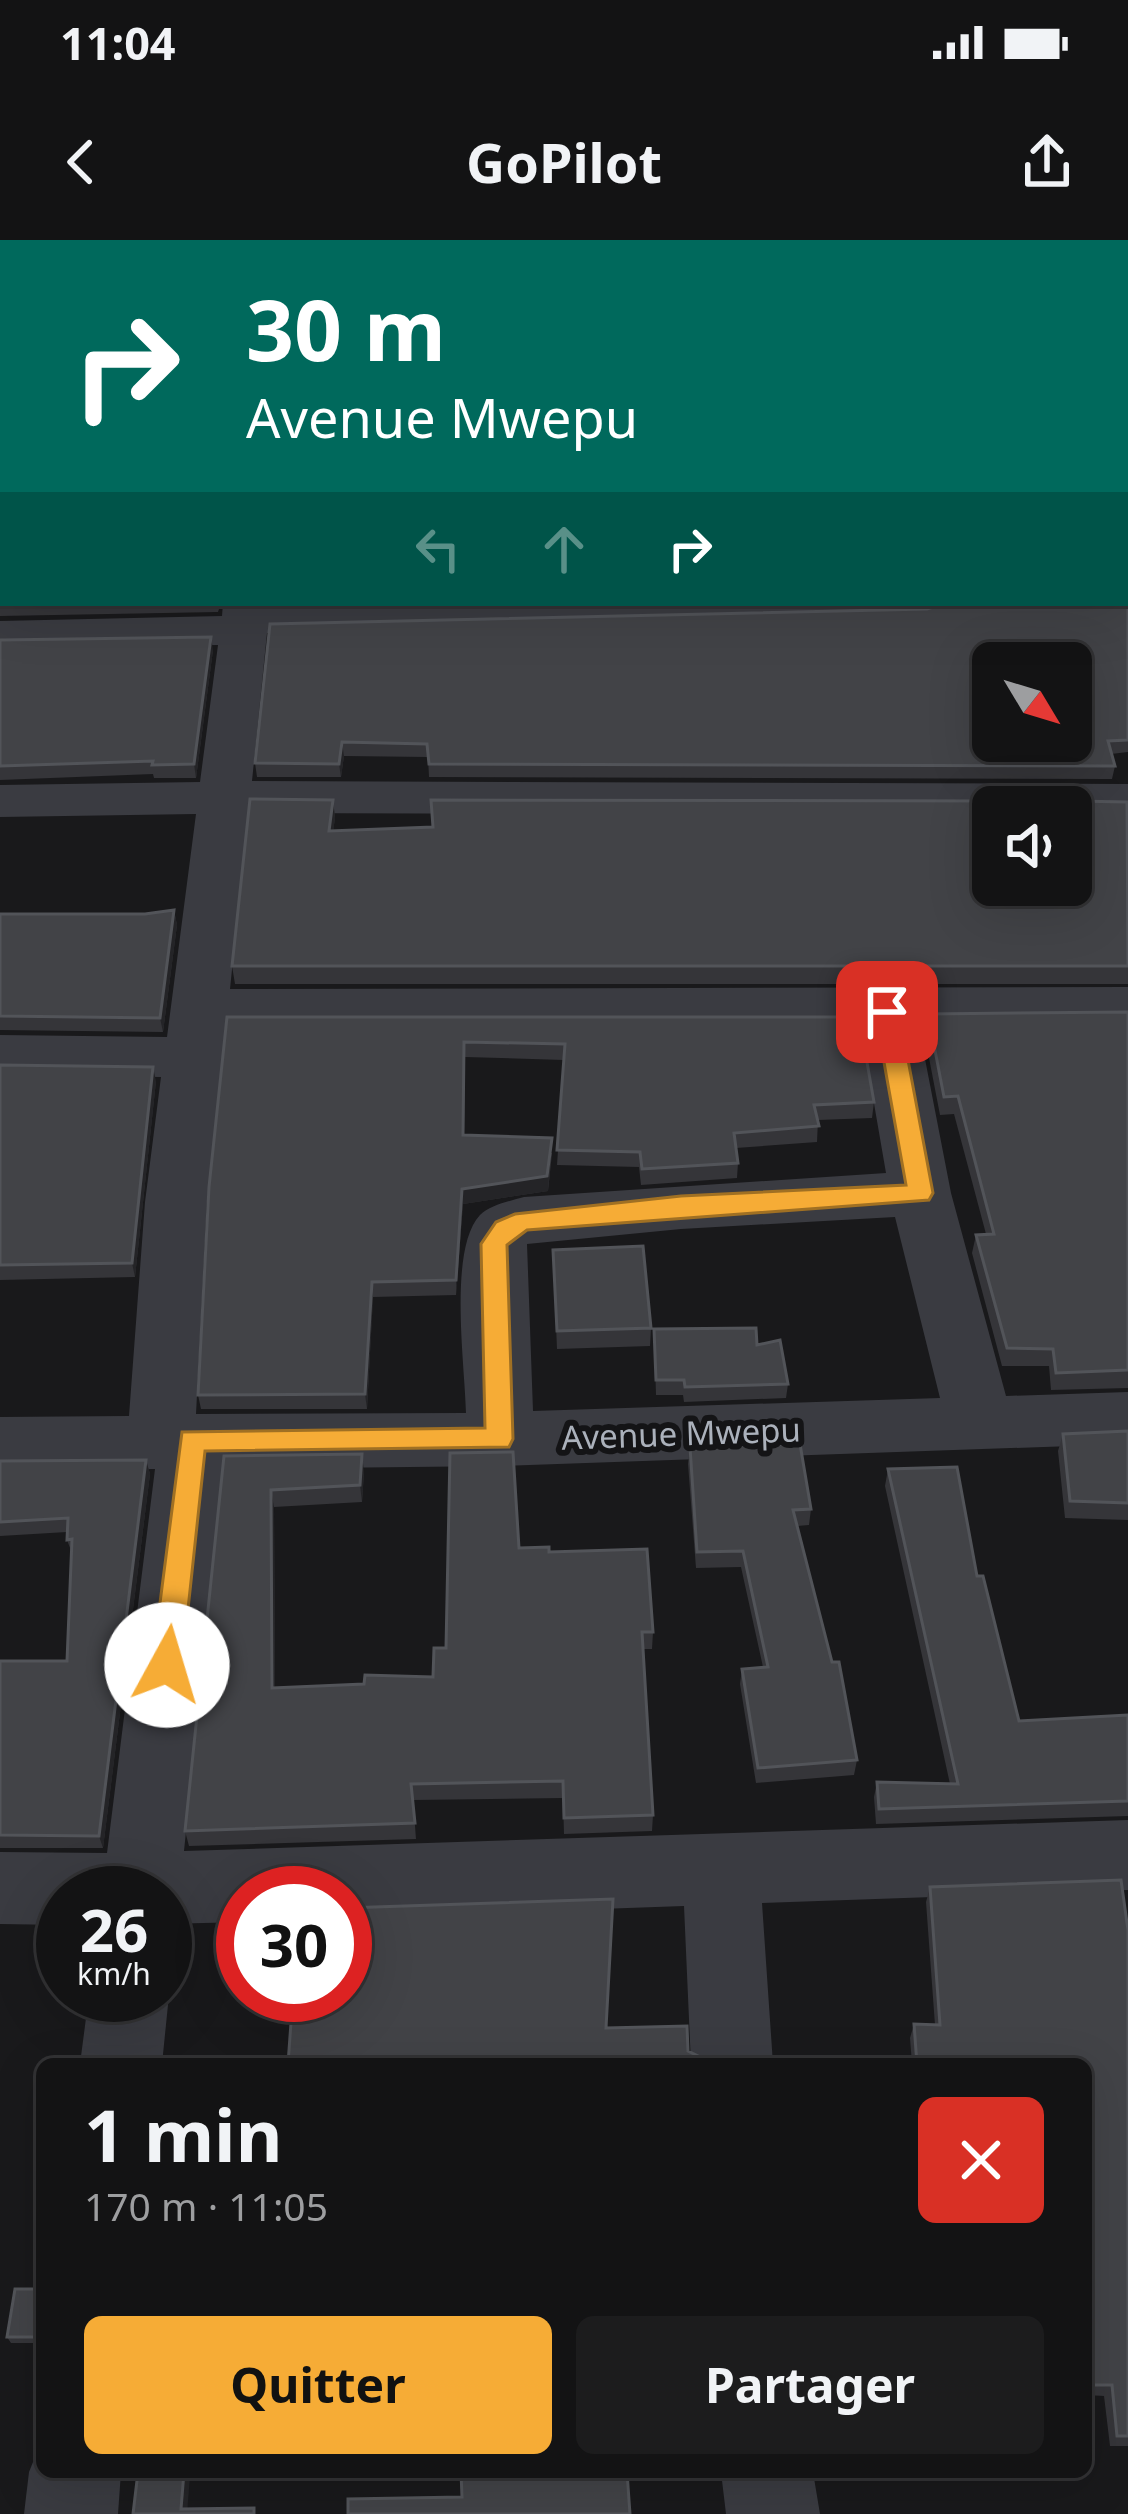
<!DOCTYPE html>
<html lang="fr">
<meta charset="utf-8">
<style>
body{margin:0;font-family:"Noto Sans",sans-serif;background:#1c1c1d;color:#f1f3f6;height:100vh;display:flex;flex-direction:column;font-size:45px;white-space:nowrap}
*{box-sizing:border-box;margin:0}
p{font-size:39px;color:#9d9ea0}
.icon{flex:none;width:66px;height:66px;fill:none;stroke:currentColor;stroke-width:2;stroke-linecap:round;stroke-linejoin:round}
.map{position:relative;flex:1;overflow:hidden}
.sheet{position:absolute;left:36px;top:1818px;width:1056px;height:420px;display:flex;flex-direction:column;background:#131314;border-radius:18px;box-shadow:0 12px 48px #0002,0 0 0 3px #323234}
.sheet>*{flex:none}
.banner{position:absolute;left:0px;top:0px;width:1128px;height:366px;box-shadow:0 12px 48px #0002,0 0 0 3px #323234;background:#00695c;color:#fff;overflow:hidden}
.needle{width:78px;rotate:128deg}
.buttons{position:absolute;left:972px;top:402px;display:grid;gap:24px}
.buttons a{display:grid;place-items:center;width:120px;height:120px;border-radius:18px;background:#131314;box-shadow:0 12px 48px #0002,0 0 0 3px #323234;font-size:60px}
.speed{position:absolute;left:36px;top:1626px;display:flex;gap:24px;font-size:60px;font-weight:700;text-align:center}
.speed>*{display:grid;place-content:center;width:156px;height:156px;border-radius:50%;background:#131314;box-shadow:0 12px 48px #0002,0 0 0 3px #323234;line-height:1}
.speed small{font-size:30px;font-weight:400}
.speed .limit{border:18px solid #d22;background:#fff;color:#111}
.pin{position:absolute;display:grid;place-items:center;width:102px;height:102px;color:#fff;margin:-51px;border-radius:24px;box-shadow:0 6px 18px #0006}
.me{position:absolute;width:132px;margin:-66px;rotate:6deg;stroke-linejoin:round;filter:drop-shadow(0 0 9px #0008)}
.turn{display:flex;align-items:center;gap:42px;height:252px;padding:0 48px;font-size:54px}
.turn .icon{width:156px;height:156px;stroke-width:2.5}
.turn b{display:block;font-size:84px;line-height:102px}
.lanes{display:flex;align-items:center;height:114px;padding:0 48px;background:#0003;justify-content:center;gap:60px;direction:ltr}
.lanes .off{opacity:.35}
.round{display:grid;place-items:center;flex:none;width:126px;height:126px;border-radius:18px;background:#1c1c1d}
.overview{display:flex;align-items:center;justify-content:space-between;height:204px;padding:0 48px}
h1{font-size:72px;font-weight:700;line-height:90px}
.cta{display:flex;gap:24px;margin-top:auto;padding:24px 48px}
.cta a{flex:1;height:138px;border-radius:18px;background:#f6ac36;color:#111;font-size:48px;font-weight:700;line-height:138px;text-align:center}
.cta a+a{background:#1c1c1d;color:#f1f3f6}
.status{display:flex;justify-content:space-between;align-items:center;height:84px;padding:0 60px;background:#131314;direction:ltr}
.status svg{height:33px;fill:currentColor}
header{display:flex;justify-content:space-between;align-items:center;height:156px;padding:0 48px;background:#131314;font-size:54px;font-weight:700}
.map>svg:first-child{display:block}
</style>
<div class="status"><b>11:04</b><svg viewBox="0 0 49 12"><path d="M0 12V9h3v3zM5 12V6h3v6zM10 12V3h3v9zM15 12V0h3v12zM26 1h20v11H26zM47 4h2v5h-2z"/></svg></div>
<header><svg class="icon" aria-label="back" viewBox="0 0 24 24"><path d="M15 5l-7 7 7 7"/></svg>GoPilot<svg class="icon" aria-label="share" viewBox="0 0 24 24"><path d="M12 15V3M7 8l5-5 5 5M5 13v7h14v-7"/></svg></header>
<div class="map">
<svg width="1128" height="2274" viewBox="0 0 1128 2274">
<rect width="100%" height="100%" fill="#19191b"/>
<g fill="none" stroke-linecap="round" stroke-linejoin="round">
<path fill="#3a3b41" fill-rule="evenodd" d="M 0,42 L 3,43 L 3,67 L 0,66 Z
M 1125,54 L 1128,54 L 1128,78 L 1125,78 Z
M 0,152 L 3,152 L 3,178 L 0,178 Z
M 1125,175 L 1128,175 L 1128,201 L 1125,201 Z
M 1125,340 L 1128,368 L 1108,364 L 1125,363 Z
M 223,363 L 949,363 L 942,373 L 925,377 L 267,393 L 252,541 L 1128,544 L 1128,576 L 1071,575 L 1071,567 L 993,567 L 993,575 L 248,573 L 230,749 L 1128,747 L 1128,785 L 919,788 L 951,953 L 1006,1156 L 1128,1152 L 1128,1204 L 500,1226 L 223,1229 L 184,1611 L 1128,1580 L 1128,1650 L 762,1663 L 773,1824 L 691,1824 L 684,1666 L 345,1678 L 345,1653 L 243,1653 L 243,1682 L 165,1684 L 165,1653 L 63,1653 L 63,1685 L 0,1684 L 0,1612 L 107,1613 L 155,1229 L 0,1231 L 0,1177 L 129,1176 L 145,962 L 161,837 L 0,835 L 0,795 L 167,797 L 196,574 L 0,577 L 0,545 L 200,542 L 218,405 L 0,409 L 0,381 L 222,376 ZM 433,785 L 861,788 L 886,933 L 524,957 C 510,961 490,965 480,975 C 448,1009 465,1125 466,1173 L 196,1174 L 207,962 L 225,788 ZM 895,977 L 940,1158 L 533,1171 L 527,1004 L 681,989 Z
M 165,1745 L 169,1755 L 162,1824 L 80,1824 L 89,1755 L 165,1755 Z
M 42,2200 L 42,2232 L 121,2232 L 118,2274 L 24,2274 L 29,2232 Z
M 721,2232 L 813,2232 L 820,2274 L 726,2274 Z"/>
</g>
<path fill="#353539" d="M 0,167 L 3,363 L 221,363 L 218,372 L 0,376 Z
M 1128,359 L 1128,512 L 1111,514 L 1115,526 L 1112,539 L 429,537 L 428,517 L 344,516 L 341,537 L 257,537 L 255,523 L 927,369 Z
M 0,400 L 213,410 L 196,538 L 154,538 L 153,534 L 0,540 Z
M 333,560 L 335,578 L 333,591 L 1075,561 L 1128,565 L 1128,744 L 235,744 L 232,726 Z
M 174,670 L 177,685 L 163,792 L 0,790 L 0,674 L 145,674 Z
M 1128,772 L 1128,1148 L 1051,1150 L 1049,1126 L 1002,1126 L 972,1013 L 976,995 L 986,994 L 954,874 L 940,875 L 924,792 L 928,774 Z
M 227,777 L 859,777 L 874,862 L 872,878 L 818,880 L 817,902 L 736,908 L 738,923 L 737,938 L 641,945 L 639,927 L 557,925 L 564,820 L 465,817 L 464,895 L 552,913 L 548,951 L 463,964 L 456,1055 L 373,1057 L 367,1169 L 201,1169 L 198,1155 Z
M 0,825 L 156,841 L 135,1037 L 0,1040 Z
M 553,1010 L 651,1088 L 650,1106 L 557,1109 Z
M 654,1089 L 757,1105 L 788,1144 L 786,1158 L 684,1162 L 683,1155 L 656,1155 Z
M 1128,1191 L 1128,1280 L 1065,1278 L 1058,1211 L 1063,1194 Z
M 690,1207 L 811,1269 L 809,1285 L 797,1286 L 857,1520 L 854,1535 L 756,1543 L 740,1444 L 742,1429 L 763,1427 L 741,1327 L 696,1328 L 688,1224 Z
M 224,1216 L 364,1232 L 362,1262 L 274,1267 L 275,1448 L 364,1444 L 433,1437 L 446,1408 L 519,1308 L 549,1312 L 653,1392 L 652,1409 L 643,1409 L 653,1575 L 652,1591 L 564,1594 L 563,1558 L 413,1560 L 416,1599 L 189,1606 L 185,1591 Z
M 146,1220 L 150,1234 L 103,1608 L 0,1608 L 0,1421 L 67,1421 L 72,1313 L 67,1300 L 67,1292 L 0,1296 L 0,1221 Z
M 888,1229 L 977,1336 L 1019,1481 L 1128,1475 L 1128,1576 L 876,1584 L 874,1557 L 877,1542 L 950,1544 L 885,1246 Z
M 930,1647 L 1128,1690 L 1128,2206 L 1110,2206 L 1104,2156 L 1086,2155 L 1086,1824 L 912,1824 L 910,1798 L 914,1784 L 935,1785 L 926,1662 Z
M 42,2049 L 42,2103 L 11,2103 L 7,2097 Z"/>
<path fill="#242427" d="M 211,397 L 213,410 L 196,538 L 194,524 Z
M 342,502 L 344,516 L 341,537 L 339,524 Z
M 333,560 L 335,578 L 331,609 L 329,591 Z
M 174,670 L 177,685 L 163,792 L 160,778 Z
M 153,827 L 156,841 L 135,1037 L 132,1023 Z
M 552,898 L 548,951 L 463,964 L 456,1055 L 456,1040 L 462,949 Z
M 372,1042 L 373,1057 L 367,1169 L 365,1154 Z
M 362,1214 L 364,1232 L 362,1262 L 360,1245 Z
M 146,1220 L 150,1234 L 103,1608 L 99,1596 Z
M 271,1250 L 274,1267 L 275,1465 L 272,1448 Z
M 184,2232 L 188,2232 L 190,2236 L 187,2274 L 181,2269 Z"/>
<path fill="#424347" stroke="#525459" stroke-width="3" fill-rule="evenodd" d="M 0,0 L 1128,0 L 1128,39 L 1125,41 L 1125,3 L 3,3 L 3,29 L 0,26 Z
M 3,55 L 3,138 L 0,135 L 0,56 Z
M 1128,68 L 1128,159 L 1125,161 L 1125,69 Z
M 3,166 L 3,363 L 20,363 L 0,363 L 0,167 Z
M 1128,190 L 1128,323 L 1125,337 L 1125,191 Z
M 1125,358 L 1128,359 L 1128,500 L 1108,501 L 1115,526 L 429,524 L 427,504 L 342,502 L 339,524 L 255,523 L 270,384 L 927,369 L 946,363 L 1125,363 ZM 993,423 L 1071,423 L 1071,501 L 993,501 Z
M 211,397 L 194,524 L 152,525 L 153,521 L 0,526 L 0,400 Z
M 1001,553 L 1070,553 L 1075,561 L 1127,562 L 1128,726 L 232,726 L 250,559 L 333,560 L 329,591 L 433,587 L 431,560 L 996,561 ZM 993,567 L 1071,567 L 1071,645 L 993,645 Z
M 174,670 L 160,778 L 0,776 L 0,674 L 145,674 Z
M 1128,772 L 1128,1130 L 1056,1133 L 1053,1109 L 1007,1108 L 976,995 L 994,994 L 958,856 L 944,857 L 928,774 Z
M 227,777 L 859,777 L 874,862 L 814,865 L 819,886 L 734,893 L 738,923 L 642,929 L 640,912 L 557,910 L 565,804 L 464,802 L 463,895 L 552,898 L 547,936 L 462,949 L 456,1040 L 372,1042 L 365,1154 L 198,1155 L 209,947 Z
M 0,825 L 153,827 L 132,1023 L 0,1025 Z
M 643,1006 L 651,1088 L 557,1091 L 553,1010 Z
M 756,1088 L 757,1105 L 780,1100 L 788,1144 L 685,1147 L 684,1140 L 656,1140 L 654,1089 Z
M 1128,1191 L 1128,1263 L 1070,1261 L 1063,1194 Z
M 800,1204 L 811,1269 L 793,1270 L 832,1422 L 839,1422 L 857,1520 L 758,1528 L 742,1429 L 768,1427 L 743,1311 L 697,1312 L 690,1207 Z
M 513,1212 L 519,1308 L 549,1307 L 549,1312 L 647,1309 L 653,1392 L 642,1392 L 653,1575 L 564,1578 L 563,1541 L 411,1544 L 415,1583 L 185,1591 L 224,1216 L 362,1214 L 360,1245 L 271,1250 L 272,1448 L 364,1444 L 365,1435 L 433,1437 L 434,1408 L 446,1408 L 450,1213 Z
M 146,1220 L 99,1596 L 0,1595 L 0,1421 L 67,1421 L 72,1299 L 67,1300 L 68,1278 L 0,1282 L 0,1221 Z
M 957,1227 L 977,1336 L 983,1336 L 1019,1481 L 1128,1475 L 1128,1561 L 879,1569 L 877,1542 L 958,1544 L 888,1229 Z
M 1121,1640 L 1128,1690 L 1128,2196 L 1117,2196 L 1112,2145 L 1086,2145 L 1086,1824 L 917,1824 L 914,1784 L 940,1785 L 930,1647 Z
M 302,1643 L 338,1643 L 338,1653 L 301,1653 Z
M 613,1659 L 606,1788 L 687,1786 L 688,1811 L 698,1816 L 698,1824 L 288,1824 L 293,1755 L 345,1755 L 345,1668 Z
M 15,2049 L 42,2049 L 42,2097 L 7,2097 Z
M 138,2232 L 184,2232 L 181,2269 L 254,2268 L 254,2274 L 133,2274 Z
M 461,2232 L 627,2232 L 630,2274 L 348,2274 L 348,2259 L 462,2257 Z"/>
<path fill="#f6ac36" stroke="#a07023" stroke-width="3" d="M 887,764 L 899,772 L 933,953 L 929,960 L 527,990 L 507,1005 L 513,1199 L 509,1207 L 205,1211 L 182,1425 L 177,1434 L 167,1438 L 156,1434 L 152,1425 L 182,1192 L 485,1188 L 481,1004 L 496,982 L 515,974 L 681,956 L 906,945 L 875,772 Z"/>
<g text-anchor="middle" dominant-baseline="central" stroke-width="12" stroke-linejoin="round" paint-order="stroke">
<g font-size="33" fill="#abb1bb" stroke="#141416">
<text transform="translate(681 1193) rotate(-2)">Avenue Mwepu</text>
</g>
</g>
</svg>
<div class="buttons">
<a><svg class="needle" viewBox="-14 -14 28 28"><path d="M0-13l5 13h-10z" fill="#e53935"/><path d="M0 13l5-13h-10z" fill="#9d9ea0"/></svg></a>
<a><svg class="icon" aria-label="sound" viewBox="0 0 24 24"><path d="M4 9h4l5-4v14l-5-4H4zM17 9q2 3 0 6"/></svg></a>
</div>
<div class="speed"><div>26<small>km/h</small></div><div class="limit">30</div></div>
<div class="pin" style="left:887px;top:772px;background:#d93025"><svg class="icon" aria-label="arrive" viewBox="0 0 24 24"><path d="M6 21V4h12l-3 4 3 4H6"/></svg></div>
<svg class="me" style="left:167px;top:1425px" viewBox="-20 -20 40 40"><circle r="19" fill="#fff"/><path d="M0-13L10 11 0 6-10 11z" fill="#f6ac36"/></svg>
<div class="banner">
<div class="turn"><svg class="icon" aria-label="right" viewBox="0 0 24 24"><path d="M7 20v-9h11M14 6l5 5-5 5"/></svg><div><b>30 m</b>Avenue Mwepu</div></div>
<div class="lanes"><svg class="icon off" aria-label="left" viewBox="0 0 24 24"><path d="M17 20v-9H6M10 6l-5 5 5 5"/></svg><svg class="icon off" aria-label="ahead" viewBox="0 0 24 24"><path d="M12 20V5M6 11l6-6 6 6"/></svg><svg class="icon" aria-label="right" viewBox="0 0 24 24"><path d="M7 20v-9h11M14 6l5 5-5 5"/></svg></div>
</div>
<section class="sheet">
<div class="overview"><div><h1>1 min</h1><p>170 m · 11:05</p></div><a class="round" style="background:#d93025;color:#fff"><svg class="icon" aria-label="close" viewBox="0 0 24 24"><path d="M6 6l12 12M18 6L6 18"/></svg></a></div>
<div class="cta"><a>Quitter</a><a>Partager</a></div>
</section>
</div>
